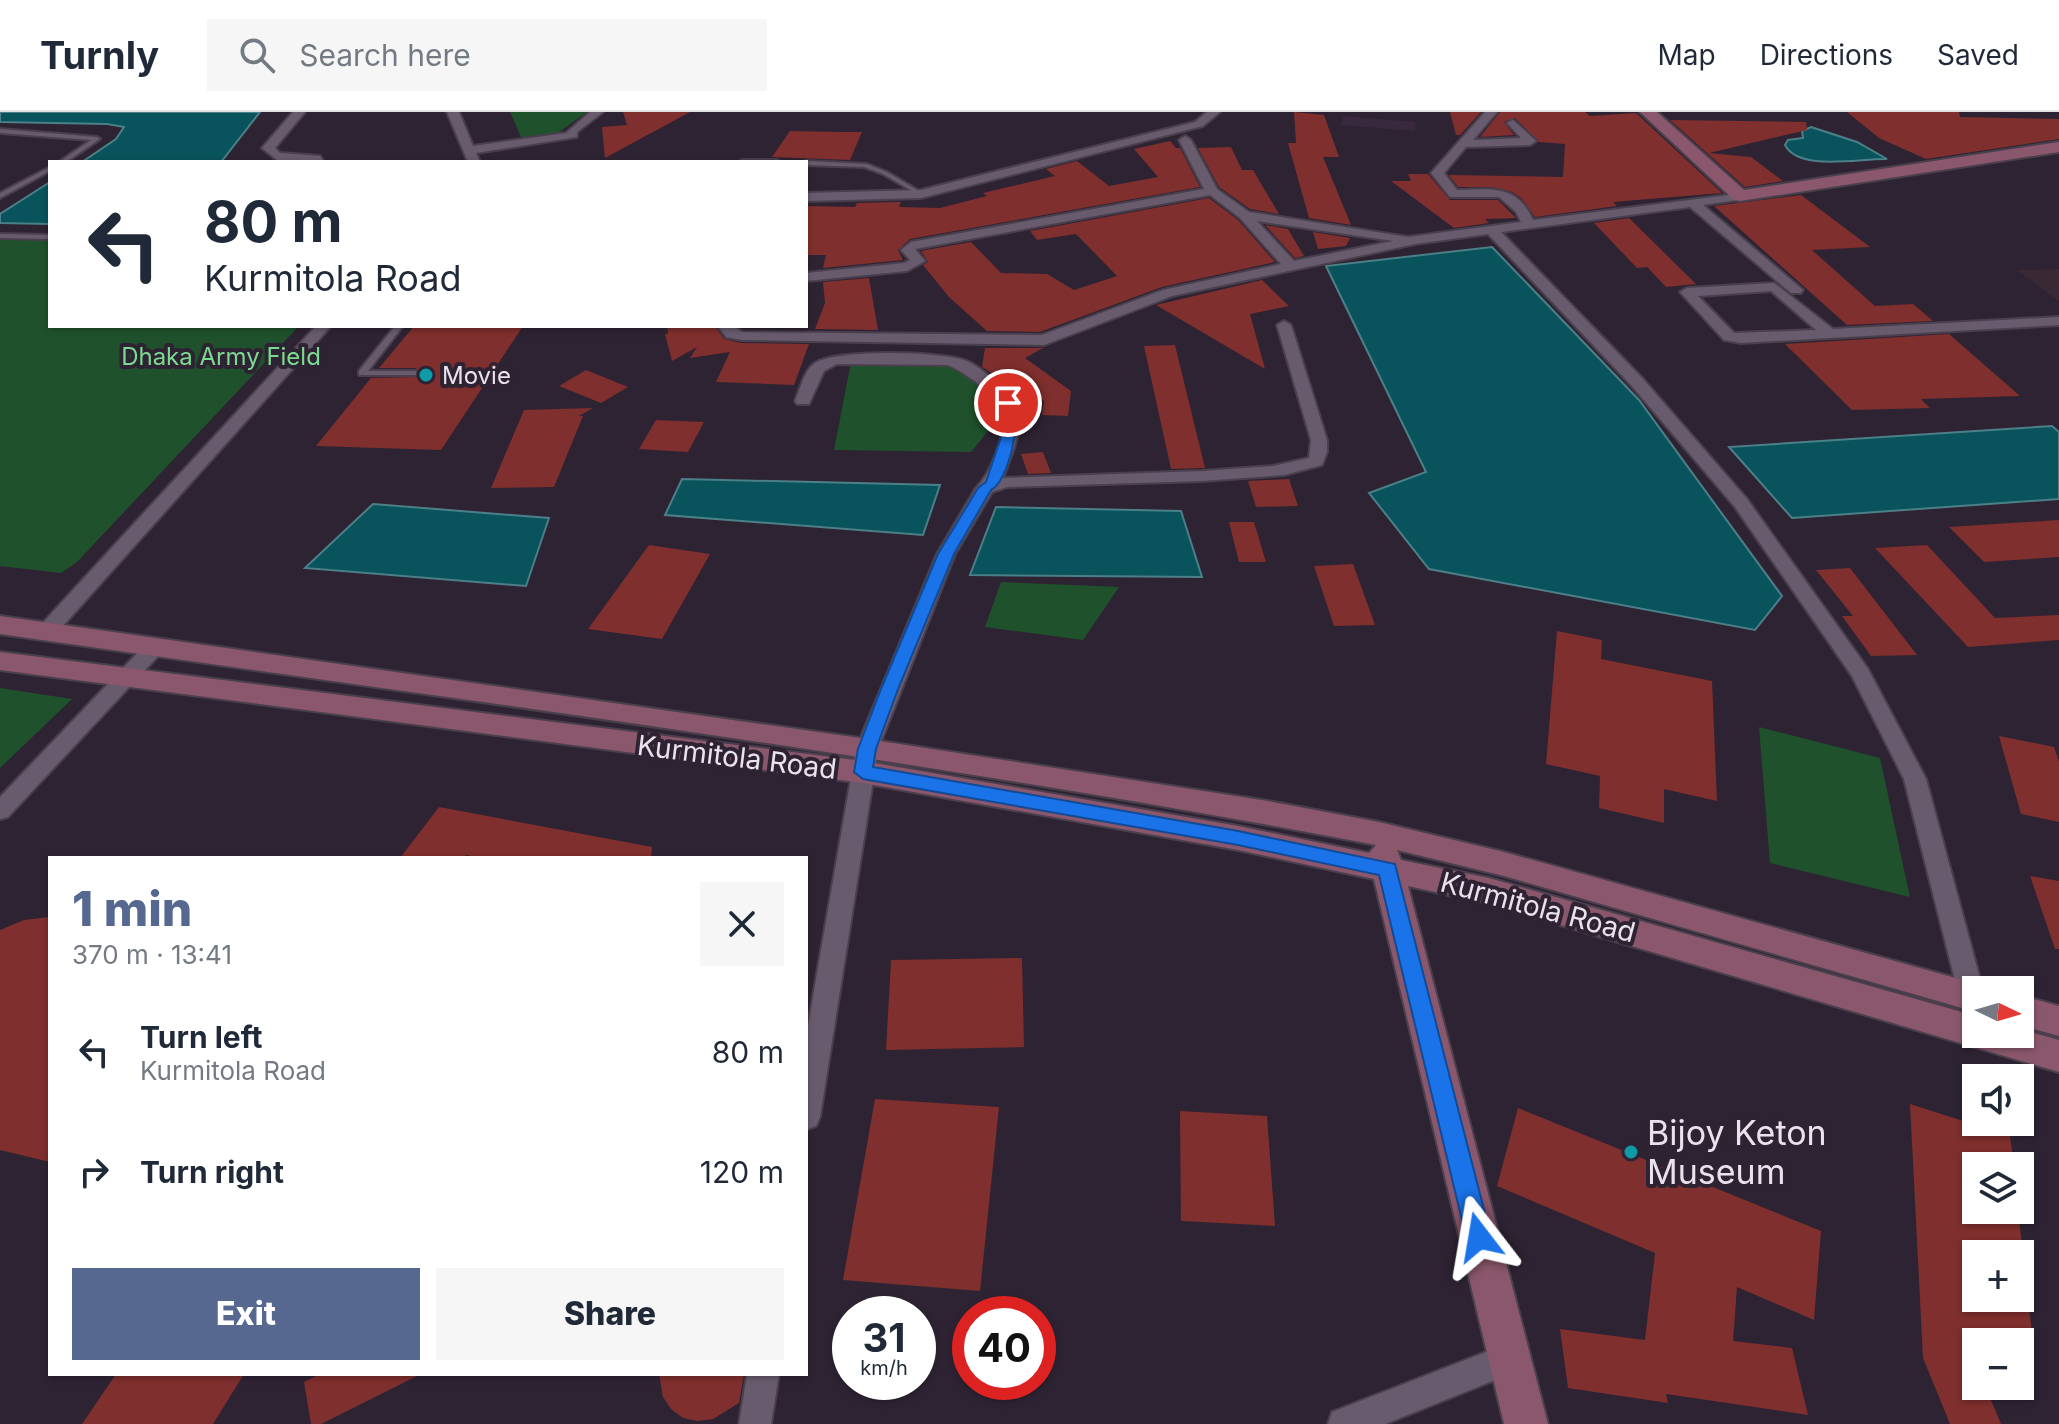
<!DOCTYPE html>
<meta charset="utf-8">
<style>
body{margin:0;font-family:Inter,sans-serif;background:#f6f6f7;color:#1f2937;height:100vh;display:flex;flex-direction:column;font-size:30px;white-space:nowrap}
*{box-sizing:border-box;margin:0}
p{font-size:26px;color:#747a83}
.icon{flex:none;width:44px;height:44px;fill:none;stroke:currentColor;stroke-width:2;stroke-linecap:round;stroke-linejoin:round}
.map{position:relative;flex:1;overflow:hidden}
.details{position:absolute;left:48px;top:744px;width:760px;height:520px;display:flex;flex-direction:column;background:#fff;border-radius:0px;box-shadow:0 2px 6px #0004}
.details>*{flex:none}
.guide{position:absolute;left:48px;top:48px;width:760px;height:168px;border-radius:0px;box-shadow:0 2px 6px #0004;background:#fff;color:#1f2937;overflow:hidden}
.needle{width:52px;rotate:95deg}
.tools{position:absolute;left:1962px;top:864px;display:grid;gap:16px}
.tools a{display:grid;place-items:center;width:72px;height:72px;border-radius:0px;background:#fff;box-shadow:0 2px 6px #0004;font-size:40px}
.speed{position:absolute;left:832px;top:1184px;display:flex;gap:16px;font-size:40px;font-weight:700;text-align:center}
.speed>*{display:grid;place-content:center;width:104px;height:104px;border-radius:50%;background:#fff;box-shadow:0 2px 6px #0004;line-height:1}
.speed small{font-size:20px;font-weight:400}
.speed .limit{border:12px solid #d22;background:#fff;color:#111}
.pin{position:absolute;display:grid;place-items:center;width:68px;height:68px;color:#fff;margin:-34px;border:4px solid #fff;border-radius:50%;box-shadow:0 2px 8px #0007}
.me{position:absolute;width:88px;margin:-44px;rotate:346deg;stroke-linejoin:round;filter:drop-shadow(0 0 6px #0008)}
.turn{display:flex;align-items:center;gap:28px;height:168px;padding:0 24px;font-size:36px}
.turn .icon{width:104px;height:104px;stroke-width:2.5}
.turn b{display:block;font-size:56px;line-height:68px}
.round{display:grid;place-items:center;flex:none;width:84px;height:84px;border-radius:0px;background:#f6f6f7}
.headline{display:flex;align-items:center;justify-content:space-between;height:136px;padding:0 24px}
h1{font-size:48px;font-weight:800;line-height:60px;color:#566890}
.primary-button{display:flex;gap:16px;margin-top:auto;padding:16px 24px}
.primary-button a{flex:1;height:92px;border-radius:0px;background:#566890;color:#fff;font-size:32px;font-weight:800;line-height:92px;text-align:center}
.primary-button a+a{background:#f6f6f7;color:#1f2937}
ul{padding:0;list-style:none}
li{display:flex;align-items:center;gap:24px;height:120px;padding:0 24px}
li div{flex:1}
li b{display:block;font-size:30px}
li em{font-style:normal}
header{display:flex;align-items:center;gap:48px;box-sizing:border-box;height:112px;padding:0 40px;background:#fff;border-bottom:2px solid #e0e1e3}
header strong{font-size:38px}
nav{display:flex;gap:44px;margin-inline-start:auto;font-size:28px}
.search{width:560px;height:72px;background:#f6f6f7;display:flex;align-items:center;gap:20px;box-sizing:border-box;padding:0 28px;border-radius:0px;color:#747a83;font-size:30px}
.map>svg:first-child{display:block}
</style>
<header>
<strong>Turnly</strong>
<div class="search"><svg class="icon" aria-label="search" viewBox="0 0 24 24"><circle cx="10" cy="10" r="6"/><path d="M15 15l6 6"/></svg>Search here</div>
<nav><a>Map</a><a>Directions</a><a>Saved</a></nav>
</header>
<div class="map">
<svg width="2059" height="1312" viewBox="0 0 2059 1312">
<rect width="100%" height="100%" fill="#2e2333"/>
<path fill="#38293f" d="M 1343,4 L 1416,10 L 1415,19 L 1341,13 Z"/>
<path fill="#392934" d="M 2059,157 L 2059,189 L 2016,158 Z"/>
<path fill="#1f522c" d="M 510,0 L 587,0 L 555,23 L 522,27 Z
M 0,125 L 50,126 L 50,214 L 299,214 L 77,450 L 61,461 L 0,454 Z
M 946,249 L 1009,293 L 971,340 L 834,338 L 851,250 Z
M 1001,470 L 1119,475 L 1083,528 L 985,515 Z
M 0,576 L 72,587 L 0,656 Z
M 1759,615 L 1880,646 L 1910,785 L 1770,751 Z"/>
<path fill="#09545c" stroke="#4c7f88" stroke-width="2" d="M 0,0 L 260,0 L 221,50 L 82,50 L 116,27 L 124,15 L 107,12 L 0,10 Z
M 1811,15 L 1857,30 L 1887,47 C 1860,46 1799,60 1785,33 L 1788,28 L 1803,26 L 1802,19 Z
M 50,70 L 50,112 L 0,111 L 0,102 Z
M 1492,135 L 1639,288 L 1782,484 L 1755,518 L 1429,457 L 1369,381 L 1426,360 L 1326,154 Z
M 2052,314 L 2059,320 L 2059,387 L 1792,406 L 1729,335 Z
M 682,367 L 940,373 L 923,423 L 665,403 Z
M 373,392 L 549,406 L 526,474 L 305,456 Z
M 996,395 L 1181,399 L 1202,465 L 970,463 Z"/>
<path fill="#7f2f2d" d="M 623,0 L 690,0 L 605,46 L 602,15 L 627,13 Z
M 1294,0 L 1324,3 L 1339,45 L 1323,45 L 1351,113 L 1309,106 L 1288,31 L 1296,31 Z
M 1450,0 L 1481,0 L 1460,23 L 1456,23 Z
M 1500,0 L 1585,0 L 1590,4 L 1636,1 L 1722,81 L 1613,90 L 1617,94 L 1535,105 L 1521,86 L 1512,80 L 1492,75 L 1458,75 L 1449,63 L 1563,65 L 1565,32 L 1539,30 L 1515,6 L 1504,10 L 1514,23 L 1480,25 Z
M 1847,0 L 1959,0 L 1960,5 L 2059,7 L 2059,27 L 1926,47 L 1879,26 Z
M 1670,8 L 1806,10 L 1807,18 L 1709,41 L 1751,45 L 1783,69 L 1745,75 Z
M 790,19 L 840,20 L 862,20 L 850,48 L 772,45 Z
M 1170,29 L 1176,36 L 1180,36 L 1200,75 L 910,127 L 898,138 L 903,148 L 823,156 L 826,143 L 806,143 L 806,94 L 855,95 L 857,91 L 897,90 L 901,90 L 899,95 L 940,96 L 987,84 L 983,81 L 1055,64 L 1046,57 L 1077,49 L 1109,74 L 1158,65 L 1134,37 Z
M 1231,35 L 1242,58 L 1253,58 L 1279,102 L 1250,97 L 1219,75 L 1198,36 Z
M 1408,62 L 1428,62 L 1450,88 L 1498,88 L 1516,106 L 1485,107 L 1489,111 L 1454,116 L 1391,69 L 1411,69 Z
M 1801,83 L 1870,135 L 1812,138 L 1875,194 L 1913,192 L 1933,209 L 1847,213 L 1714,94 Z
M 1209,86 L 1238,108 L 1275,150 L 1162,175 L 1040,220 L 987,219 L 949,185 L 923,153 L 928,150 L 921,139 L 971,130 L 1001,161 L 1047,162 L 1074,178 L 1117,164 L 1076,122 L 1037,128 L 1030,119 Z
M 1629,106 L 1696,172 L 1666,175 L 1647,155 L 1637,156 L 1594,111 Z
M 1265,113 L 1288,117 L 1304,144 L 1295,146 Z
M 1313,120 L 1350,126 L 1346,134 L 1318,137 Z
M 869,166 L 878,218 L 815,217 L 825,191 L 823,170 Z
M 1262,168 L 1289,194 L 1250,202 L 1265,257 L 1156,193 Z
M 414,214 L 523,214 L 441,338 L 316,334 L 371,266 L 418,265 L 416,256 L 379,256 Z
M 667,214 L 715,214 L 724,227 L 741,231 L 809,232 L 794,273 L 716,270 L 730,240 L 690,246 L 697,235 L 672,249 L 665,222 L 668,222 Z
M 1949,222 L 2020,284 L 1921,287 L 1930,296 L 1852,298 L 1785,232 Z
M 1175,233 L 1205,356 L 1171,357 L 1144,234 Z
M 985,236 L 1043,236 L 1025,246 L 1071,279 L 1068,304 L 1042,303 L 1044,289 L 1022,280 L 982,255 Z
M 586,258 L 628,275 L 601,291 L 559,274 Z
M 593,296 L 579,304 L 583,304 L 554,375 L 491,376 L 524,298 Z
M 656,308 L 704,310 L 688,340 L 639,337 Z
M 1043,340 L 1051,361 L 1028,362 L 1021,342 Z
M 1289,367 L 1298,394 L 1256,395 L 1248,369 Z
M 2059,408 L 2059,445 L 1984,450 L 1949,415 Z
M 1229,410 L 1254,410 L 1266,450 L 1239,450 Z
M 649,433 L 710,442 L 662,527 L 588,517 Z
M 1927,433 L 1995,506 L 2059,503 L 2059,528 L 1968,535 L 1875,436 Z
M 1353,452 L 1375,513 L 1334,514 L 1314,454 Z
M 1850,456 L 1917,543 L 1871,544 L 1842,504 L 1853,504 L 1816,458 Z
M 1557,519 L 1602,528 L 1601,547 L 1712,569 L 1717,689 L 1664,677 L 1664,711 L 1599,696 L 1600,664 L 1546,652 Z
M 1999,624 L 2054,635 L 2059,649 L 2059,710 L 2021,702 Z
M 439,695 L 652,735 L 651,746 L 480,746 L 466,743 L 463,746 L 400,746 Z
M 2030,764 L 2059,769 L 2059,837 L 2055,837 Z
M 50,805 L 50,1050 L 0,1038 L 0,818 L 24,808 Z
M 1022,846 L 1024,935 L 886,938 L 891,848 Z
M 875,987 L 999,995 L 980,1179 L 843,1168 Z
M 1910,992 L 2010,1024 L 2014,1054 L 1976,1054 L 1976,1098 L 2018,1098 L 2023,1142 L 1976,1142 L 1976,1186 L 2028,1186 L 2033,1230 L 1976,1230 L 1976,1274 L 1985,1274 L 2001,1312 L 1950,1312 L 1923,1246 Z
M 1518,996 L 1821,1119 L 1814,1208 L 1737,1175 L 1733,1229 L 1792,1236 L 1808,1303 L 1666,1282 L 1668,1291 L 1568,1276 L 1560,1217 L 1645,1228 L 1655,1141 L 1497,1074 Z
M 1180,999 L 1267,1004 L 1275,1114 L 1181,1109 Z
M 116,1262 L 244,1262 L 213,1312 L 82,1312 Z
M 320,1262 L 421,1262 L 321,1312 L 311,1312 L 304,1270 Z
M 659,1262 L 744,1262 L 739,1291 L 713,1307 L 697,1309 L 683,1306 L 671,1297 L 663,1285 Z"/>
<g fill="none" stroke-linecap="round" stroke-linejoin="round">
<defs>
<path id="lane" d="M 0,17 L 97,25 L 100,27 L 66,50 L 59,50 L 91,28 L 0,21 Z
M 742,48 L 777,48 L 780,50 L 739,50 Z
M 806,49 L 867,52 L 887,60 L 924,82 L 919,83 L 883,62 L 864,55 L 806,53 L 806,50 L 804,50 Z
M 50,55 L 50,59 L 0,86 L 0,81 Z
M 0,122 L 50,123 L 50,127 L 0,126 Z
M 395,214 L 403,214 L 368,259 L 416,259 L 416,263 L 359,263 L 359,259 Z"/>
<path id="street" d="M 293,0 L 305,0 L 275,36 L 280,41 L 320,44 L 324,50 L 277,48 L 262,36 Z
M 447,0 L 459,0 L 473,34 L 566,21 L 590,0 L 603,0 L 577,20 L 577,25 L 476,41 L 480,50 L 468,50 Z
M 1207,0 L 1220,0 L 1203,14 L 921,86 L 806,89 L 806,81 L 921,78 L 1195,10 Z
M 1485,0 L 1497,0 L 1473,28 L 1521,26 L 1507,11 L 1513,8 L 1536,29 L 1530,33 L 1466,35 L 1444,61 L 1457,78 C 1491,77 1517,72 1533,108 L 1744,81 L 1744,87 L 1703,93 L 1803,178 L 1801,181 L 1791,181 L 1690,95 L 1501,120 L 1643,267 L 1747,387 L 1868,557 L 1926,667 L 1983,878 L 1976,878 L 1976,893 L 1963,892 L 1959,884 L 1904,667 L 1852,564 L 1735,395 L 1631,273 L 1488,122 L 1415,132 L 1172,184 L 1044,233 L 742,228 L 726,225 L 718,214 L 733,214 L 742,220 L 1042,223 L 1163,178 L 1281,152 L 1240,106 L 1210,83 L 915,137 L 925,149 L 907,159 L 806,169 L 806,161 L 904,151 L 910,148 L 901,138 L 911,130 L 1204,77 L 1179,28 L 1185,24 L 1191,28 L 1217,77 L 1249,100 L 1408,125 L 1521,110 L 1516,100 L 1499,85 L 1450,85 L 1431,61 ZM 1257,109 L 1393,129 L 1294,149 Z
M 1774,171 L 1833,217 L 2059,205 L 2059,213 L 1741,231 L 1724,228 L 1680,180 L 1687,176 ZM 1771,179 L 1816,218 L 1734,221 L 1698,184 Z
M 1284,209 L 1291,213 L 1327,328 L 1327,340 L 1322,353 L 1284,363 L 1202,369 L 1007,375 L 992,380 L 955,442 L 878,637 L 820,1005 L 816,1014 L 806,1018 L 806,925 L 856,637 L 937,442 L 976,376 C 990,363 1007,322 1003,301 C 1001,286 961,257 947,253 L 837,252 L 824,259 L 809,292 L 797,292 L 795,289 C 800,278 804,258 815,251 C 837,237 942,239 967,249 C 980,254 1017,287 1019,300 C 1023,320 1009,347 1003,366 L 1202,359 L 1273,354 L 1309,346 L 1311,328 L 1277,213 Z
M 316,214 L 331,214 L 53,525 L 39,525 L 36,520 L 39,515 Z
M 154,529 L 164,536 L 161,541 L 8,705 L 0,707 L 0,685 L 147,531 Z
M 1509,1231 L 1520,1236 L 1525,1247 L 1520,1258 L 1385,1312 L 1328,1312 L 1332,1300 Z
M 747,1262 L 779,1262 L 771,1312 L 739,1312 Z"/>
<path id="secondary" d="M 1640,0 L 1657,0 L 1744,78 L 2059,30 L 2059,40 L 1740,89 L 1734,88 Z
M 0,504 L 867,627 L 1268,689 L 1379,710 L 1504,740 L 1988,875 L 1990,878 L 1976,878 L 1976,900 L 1504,764 L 1397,738 L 1401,748 L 1489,766 L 1976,904 L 1976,922 L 2020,922 L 2020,917 L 2059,928 L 2059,960 L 1489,792 L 1408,774 L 1548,1312 L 1504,1312 L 1374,767 L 1238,738 L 863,671 L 0,558 L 0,540 L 863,649 L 1238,714 L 1369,741 L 1376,733 C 921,646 459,588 0,522 Z
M 2020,883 L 2059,894 L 2059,924 L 2020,913 Z"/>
</defs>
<use href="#lane" stroke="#493f4d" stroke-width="4"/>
<use href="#street" stroke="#493f4d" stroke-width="4"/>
<use href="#secondary" stroke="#493f4d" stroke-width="4"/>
<use href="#lane" fill="#685b6e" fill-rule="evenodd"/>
<use href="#street" fill="#685b6e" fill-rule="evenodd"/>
<use href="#secondary" fill="#8b576c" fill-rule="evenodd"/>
</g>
<path fill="#1a73e8" stroke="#114b97" stroke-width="2" d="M 1004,288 L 1013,288 C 1022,306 1009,369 991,378 L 954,442 L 898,577 L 876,637 L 873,655 L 1238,719 L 1395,752 L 1491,1125 L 1487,1133 L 1479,1137 L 1470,1133 L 1466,1125 L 1379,763 L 1238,733 L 863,667 L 854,660 L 858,637 L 881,577 L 938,442 L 978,376 L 986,370 L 1002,322 Z"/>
<g fill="#0f9aa8" stroke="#2e2333" stroke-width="3">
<circle cx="426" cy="263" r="8"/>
<circle cx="1631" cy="1040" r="8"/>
</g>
<g text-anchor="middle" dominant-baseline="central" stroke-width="8" stroke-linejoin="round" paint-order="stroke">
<g font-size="24" fill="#7adb90" stroke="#2e2333">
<text x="221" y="244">Dhaka Army Field</text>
</g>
<g font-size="24" fill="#eae2ed" stroke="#2e2333" text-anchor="start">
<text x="442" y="263">Movie</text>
</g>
<g font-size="28" fill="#eae2ed" stroke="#2e2333">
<text transform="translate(737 645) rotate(7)">Kurmitola Road</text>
<text transform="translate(1538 795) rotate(15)">Kurmitola Road</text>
</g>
<g font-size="34" fill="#eae2ed" stroke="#2e2333" text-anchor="start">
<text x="1647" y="1020">Bijoy Keton<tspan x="1647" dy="39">Museum</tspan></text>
</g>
</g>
</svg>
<div class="tools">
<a><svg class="needle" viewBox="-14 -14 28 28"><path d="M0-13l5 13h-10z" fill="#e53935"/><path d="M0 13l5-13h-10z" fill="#747a83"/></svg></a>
<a><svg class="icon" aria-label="sound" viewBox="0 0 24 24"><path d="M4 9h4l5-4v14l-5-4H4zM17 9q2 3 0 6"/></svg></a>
<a><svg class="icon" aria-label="layers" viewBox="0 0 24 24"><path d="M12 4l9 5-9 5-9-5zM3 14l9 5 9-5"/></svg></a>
<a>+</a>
<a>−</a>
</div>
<div class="speed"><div>31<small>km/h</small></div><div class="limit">40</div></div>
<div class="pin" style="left:1008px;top:291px;background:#d93025"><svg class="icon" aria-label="arrive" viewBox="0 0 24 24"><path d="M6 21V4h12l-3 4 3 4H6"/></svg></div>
<svg class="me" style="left:1479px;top:1125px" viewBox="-20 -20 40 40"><path d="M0-17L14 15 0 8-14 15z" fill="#1a73e8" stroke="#fff" stroke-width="4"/></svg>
<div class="guide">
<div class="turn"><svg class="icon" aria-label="left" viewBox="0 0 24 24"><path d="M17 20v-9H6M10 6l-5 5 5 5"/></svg><div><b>80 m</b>Kurmitola Road</div></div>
</div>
<section class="details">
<div class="headline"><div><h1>1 min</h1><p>370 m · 13:41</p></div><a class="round"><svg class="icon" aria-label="close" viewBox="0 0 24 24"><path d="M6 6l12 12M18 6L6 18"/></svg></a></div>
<ul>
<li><svg class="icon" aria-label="left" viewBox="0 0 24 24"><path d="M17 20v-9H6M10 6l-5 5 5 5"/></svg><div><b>Turn left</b><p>Kurmitola Road</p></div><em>80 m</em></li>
<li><svg class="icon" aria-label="right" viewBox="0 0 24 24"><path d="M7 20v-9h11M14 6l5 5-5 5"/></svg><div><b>Turn right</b></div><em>120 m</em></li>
</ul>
<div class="primary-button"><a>Exit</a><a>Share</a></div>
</section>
</div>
